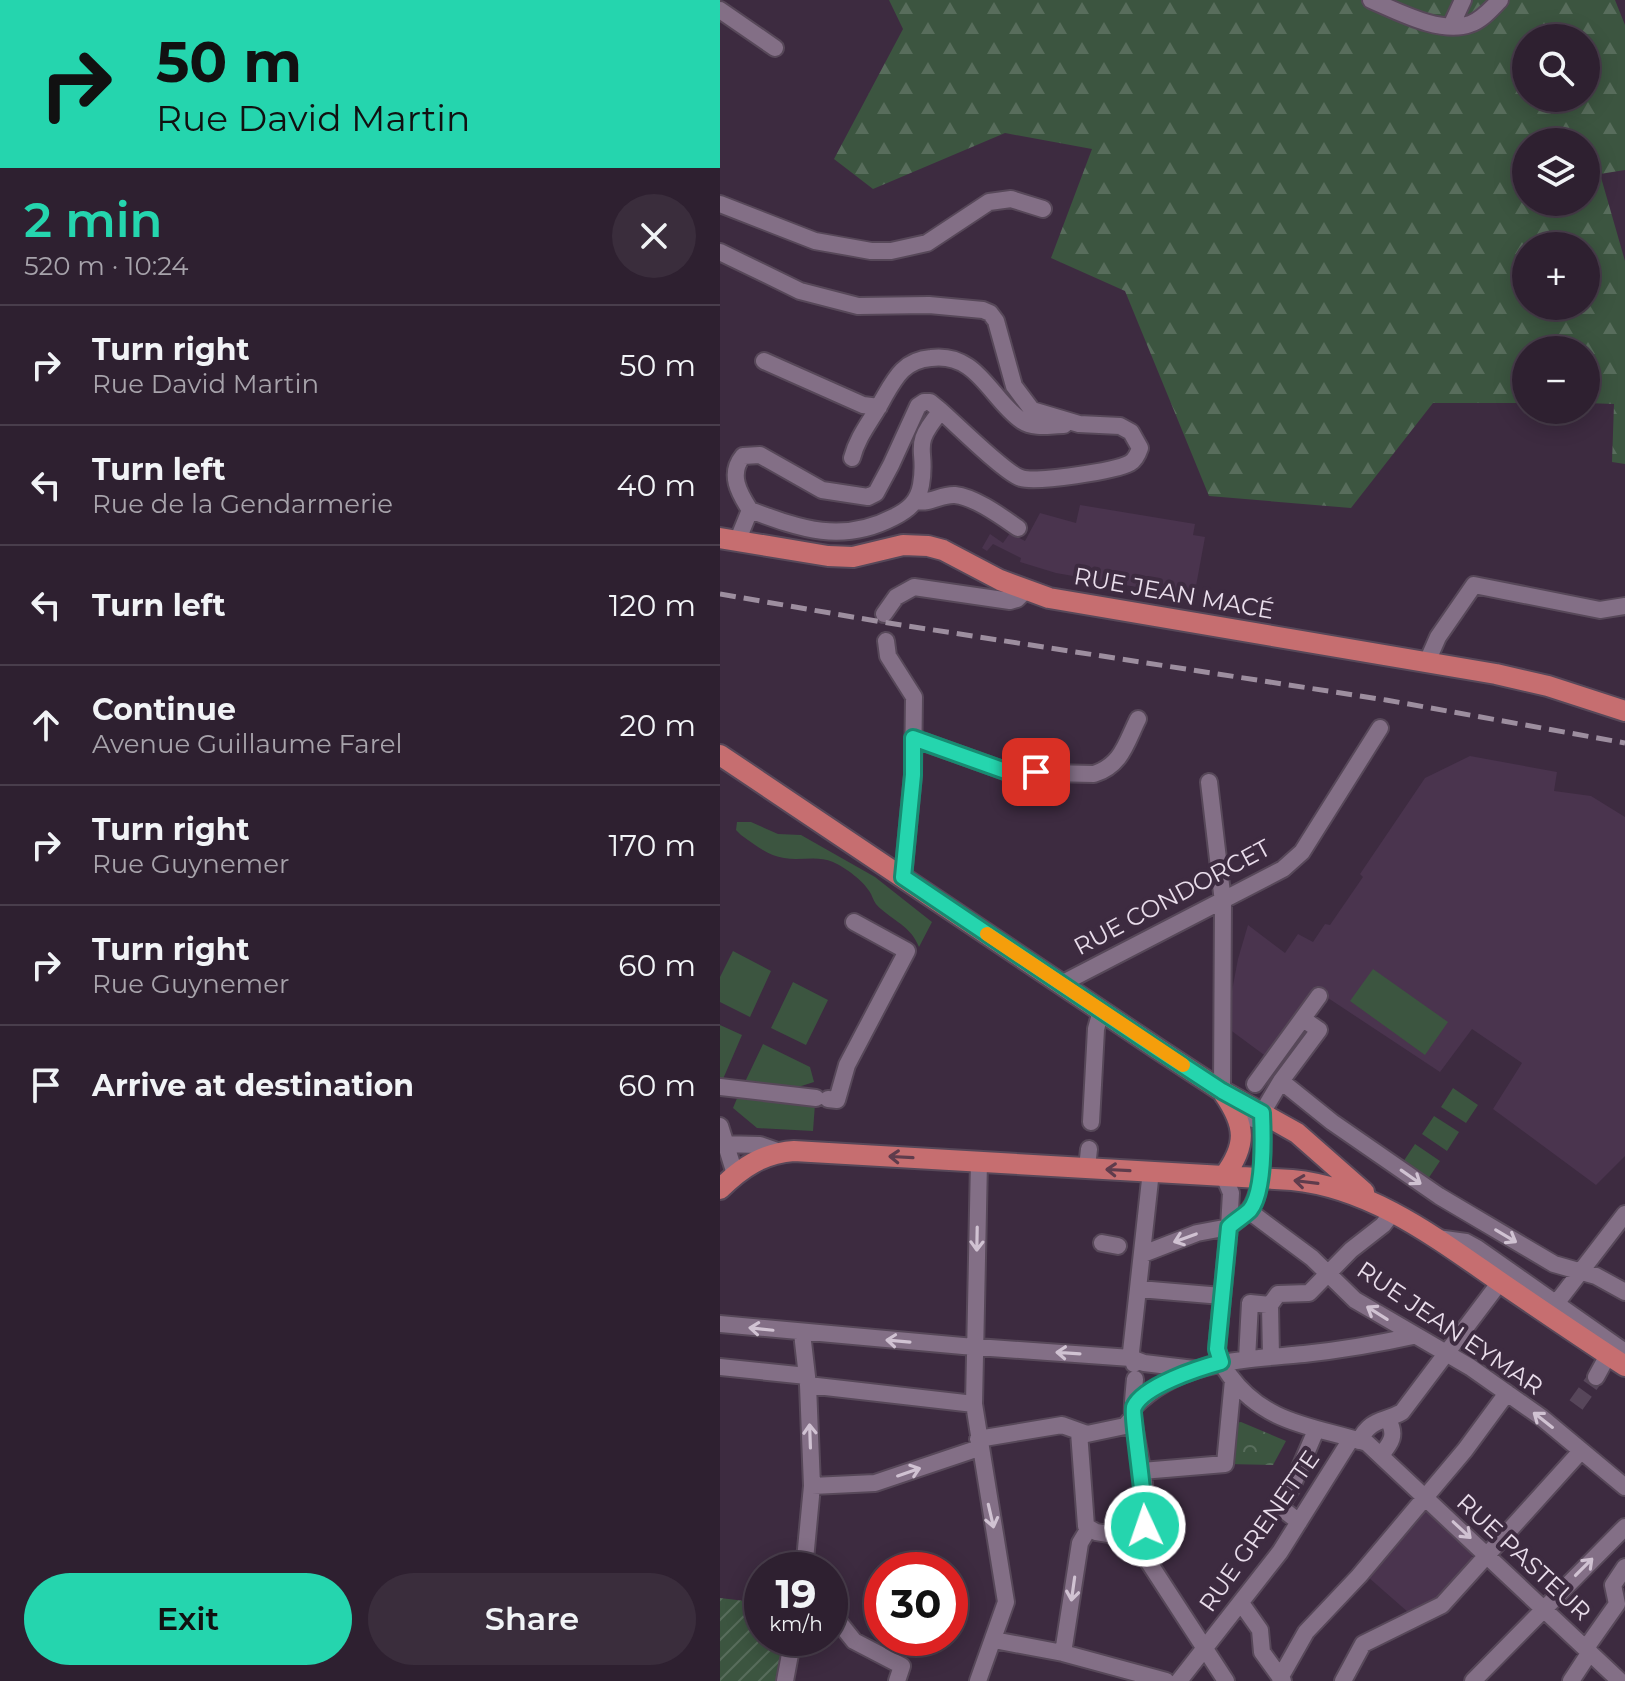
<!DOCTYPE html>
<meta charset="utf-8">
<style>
body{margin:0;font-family:Montserrat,sans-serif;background:#3a2d3c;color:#f1f3f6;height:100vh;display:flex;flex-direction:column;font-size:30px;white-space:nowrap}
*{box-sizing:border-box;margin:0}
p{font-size:26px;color:#a7a3ab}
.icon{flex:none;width:44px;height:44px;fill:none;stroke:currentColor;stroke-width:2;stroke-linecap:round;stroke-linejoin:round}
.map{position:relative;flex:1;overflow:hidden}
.drawer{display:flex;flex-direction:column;background:#2e2030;width:720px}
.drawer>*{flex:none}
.guide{background:#25d5ae;color:#111;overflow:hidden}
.controls{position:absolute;left:792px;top:24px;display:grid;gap:16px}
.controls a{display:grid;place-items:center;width:88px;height:88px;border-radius:50%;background:#2e2030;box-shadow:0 4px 20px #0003,0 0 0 2px #493e4c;font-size:40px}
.speed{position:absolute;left:24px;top:1552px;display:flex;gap:16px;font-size:40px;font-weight:700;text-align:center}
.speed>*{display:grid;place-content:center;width:104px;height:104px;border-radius:50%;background:#2e2030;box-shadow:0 4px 20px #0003,0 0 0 2px #493e4c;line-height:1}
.speed small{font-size:20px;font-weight:400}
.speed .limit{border:12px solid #d22;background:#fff;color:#111}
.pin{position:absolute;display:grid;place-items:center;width:68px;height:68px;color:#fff;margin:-34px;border-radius:16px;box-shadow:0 4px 12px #0006}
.me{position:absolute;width:88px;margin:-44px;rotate:357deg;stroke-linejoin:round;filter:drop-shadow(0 0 6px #0008)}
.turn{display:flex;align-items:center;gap:28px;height:168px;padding:0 24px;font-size:36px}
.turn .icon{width:104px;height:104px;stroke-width:2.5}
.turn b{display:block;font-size:56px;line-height:68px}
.round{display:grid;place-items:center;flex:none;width:84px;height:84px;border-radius:42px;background:#3a2d3c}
.head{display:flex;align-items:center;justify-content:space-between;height:136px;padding:0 24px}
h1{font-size:48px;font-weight:600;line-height:60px;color:#25d5ae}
.cta{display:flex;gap:16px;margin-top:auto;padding:16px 24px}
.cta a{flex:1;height:92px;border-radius:48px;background:#25d5ae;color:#111;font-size:32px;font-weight:600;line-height:92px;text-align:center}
.cta a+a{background:#3a2d3c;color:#f1f3f6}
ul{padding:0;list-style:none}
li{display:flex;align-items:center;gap:24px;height:120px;padding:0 24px;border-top:2px solid #493e4c}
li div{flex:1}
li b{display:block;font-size:30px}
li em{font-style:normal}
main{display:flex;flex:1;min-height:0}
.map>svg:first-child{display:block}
</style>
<main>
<section class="drawer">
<div class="guide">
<div class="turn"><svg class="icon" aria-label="right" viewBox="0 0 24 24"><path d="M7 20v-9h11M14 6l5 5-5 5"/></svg><div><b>50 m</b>Rue David Martin</div></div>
</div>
<div class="head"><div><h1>2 min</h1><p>520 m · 10:24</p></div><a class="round"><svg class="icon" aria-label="close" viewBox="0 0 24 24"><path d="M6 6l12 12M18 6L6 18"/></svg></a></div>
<ul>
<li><svg class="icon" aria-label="right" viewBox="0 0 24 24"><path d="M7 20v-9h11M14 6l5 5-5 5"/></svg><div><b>Turn right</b><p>Rue David Martin</p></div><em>50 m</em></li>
<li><svg class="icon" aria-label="left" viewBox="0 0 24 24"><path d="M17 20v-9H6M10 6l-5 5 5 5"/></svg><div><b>Turn left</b><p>Rue de la Gendarmerie</p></div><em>40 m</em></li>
<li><svg class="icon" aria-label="left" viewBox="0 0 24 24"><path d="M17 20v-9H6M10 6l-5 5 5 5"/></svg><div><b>Turn left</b></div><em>120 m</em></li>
<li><svg class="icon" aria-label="ahead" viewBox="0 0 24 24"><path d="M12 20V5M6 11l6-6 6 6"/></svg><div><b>Continue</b><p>Avenue Guillaume Farel</p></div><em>20 m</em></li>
<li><svg class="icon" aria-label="right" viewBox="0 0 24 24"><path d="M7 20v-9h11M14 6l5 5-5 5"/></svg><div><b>Turn right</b><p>Rue Guynemer</p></div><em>170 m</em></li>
<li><svg class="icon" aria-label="right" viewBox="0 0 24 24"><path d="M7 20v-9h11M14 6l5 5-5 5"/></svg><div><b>Turn right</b><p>Rue Guynemer</p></div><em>60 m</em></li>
<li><svg class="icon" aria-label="arrive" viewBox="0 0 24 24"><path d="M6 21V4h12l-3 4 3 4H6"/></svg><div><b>Arrive at destination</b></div><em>60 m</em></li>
</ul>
<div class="cta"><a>Exit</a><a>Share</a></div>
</section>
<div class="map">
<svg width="905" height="1681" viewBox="0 0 905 1681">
<defs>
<pattern id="forest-firs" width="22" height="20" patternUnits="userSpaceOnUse" patternTransform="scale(2)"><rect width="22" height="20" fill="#3c5540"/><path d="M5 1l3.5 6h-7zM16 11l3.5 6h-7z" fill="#586d5c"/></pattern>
<pattern id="park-crowns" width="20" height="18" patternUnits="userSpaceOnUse" patternTransform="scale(2)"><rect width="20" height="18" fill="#3c5540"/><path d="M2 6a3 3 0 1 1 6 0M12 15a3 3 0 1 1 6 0" fill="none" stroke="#586d5c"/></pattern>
<pattern id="garden-furrows" width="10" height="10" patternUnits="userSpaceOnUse" patternTransform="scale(2)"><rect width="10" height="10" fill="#3c5540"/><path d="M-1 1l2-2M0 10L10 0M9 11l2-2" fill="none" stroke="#586d5c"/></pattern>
</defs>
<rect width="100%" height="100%" fill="#3d2b40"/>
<path fill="#4a344e" d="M 360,505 L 475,524 L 473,535 L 485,537 L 474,597 L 336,573 L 300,562 L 301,558 L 273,544 L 267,551 L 262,548 L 270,534 L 283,543 L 290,533 L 305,541 L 320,513 L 356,523 Z
M 750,756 L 837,772 L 834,791 L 871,796 L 905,817 L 905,1156 L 876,1185 L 773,1109 L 802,1063 L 752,1029 L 720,1072 L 605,996 L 555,1063 L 509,1029 L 509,1007 L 518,959 L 528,925 L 565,953 L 578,934 L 593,942 L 605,924 L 610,925 L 643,877 L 640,874 L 705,778 Z
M 703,1509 L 708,1510 L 755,1555 L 755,1561 L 712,1604 L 689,1613 L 648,1577 Z"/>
<path fill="#3c5540" d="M 17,822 L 31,822 L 58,834 L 81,835 L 155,877 L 212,922 L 199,947 C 191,927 177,923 161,909 C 155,904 154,901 151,894 C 144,881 126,868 113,862 C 97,855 81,861 64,858 C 48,856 34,844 21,835 L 16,830 Z
M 13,951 L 51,971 L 30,1017 L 0,1002 L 0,977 Z
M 653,969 L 728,1022 L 705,1055 L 630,1001 Z
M 73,982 L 108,1000 L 86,1045 L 51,1028 Z
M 0,1025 L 22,1035 L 3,1079 L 0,1077 Z
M 43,1044 L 90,1067 L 94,1082 L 72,1089 L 24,1084 Z
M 733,1088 L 758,1105 L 746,1123 L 721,1107 Z
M 18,1096 L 95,1104 L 93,1131 L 37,1128 L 13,1108 Z
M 714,1116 L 739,1132 L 727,1151 L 702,1134 Z
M 695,1144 L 720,1161 L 702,1188 L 677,1171 Z"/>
<path fill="url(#forest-firs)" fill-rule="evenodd" d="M 169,0 L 895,0 L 905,25 L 905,170 L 880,174 L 905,261 L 905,464 L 892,462 L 894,404 L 866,403 L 866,350 L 806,350 L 806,403 L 713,403 L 631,508 L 489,496 L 405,291 L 331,258 L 372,149 L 285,133 L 153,189 L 114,159 L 183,29 ZM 806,38 L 866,38 L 866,98 L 806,98 ZM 806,142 L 866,142 L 866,202 L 806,202 ZM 806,246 L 866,246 L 866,306 L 806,306 Z"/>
<path fill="url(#park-crowns)" d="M 521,1422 L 566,1441 L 553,1465 L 508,1464 L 513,1423 Z"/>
<path fill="url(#garden-furrows)" d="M 0,1598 L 42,1603 L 42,1638 L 65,1638 L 59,1681 L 0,1681 Z"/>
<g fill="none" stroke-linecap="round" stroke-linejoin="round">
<path stroke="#57465a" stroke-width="16" stroke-dasharray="16 8" stroke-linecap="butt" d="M 856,1405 L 876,1377"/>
<defs>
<path id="minor" d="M 651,0 C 677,11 721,35 750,24 C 762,20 771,9 780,0
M 0,10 L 55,48
M 731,26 L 743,0
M 0,204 L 95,241 L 151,251 L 171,251 L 207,243 L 269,202 L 291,199 L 323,209
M 0,252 L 80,291 L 138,306 L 209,305 L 263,310 L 270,313 L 276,321 L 294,386 L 312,410 L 359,424 L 400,426 L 411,432 L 420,448 C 418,454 415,460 410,463 C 396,471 316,483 301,478 C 286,474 236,424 221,411 C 189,449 208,446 201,485 C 198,502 188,510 174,517 C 122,544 81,529 30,510 L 17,542
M 44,361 L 143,405 L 159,407
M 132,458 C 138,435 152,420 163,399 C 175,378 184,360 211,358 C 258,352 270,399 302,421 C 314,429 331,425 344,425
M 196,501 C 211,504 221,494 235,495 C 255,497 282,517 298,528
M 30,510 C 19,493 8,474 23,456 L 40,455 L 102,490 L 148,497 L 156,493 L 171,465 L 198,406 L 204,402 L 210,402 L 221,411
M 164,614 L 176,597 L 194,587 L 290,601 L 297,599 L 305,591
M 166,641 L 168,656 L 194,697 L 193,775 L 183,877
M 707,662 L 718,637 L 754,585 L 880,610 L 905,606
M 193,738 L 288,772 L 374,774 C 402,765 406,743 418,719
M 489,782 L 503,902 L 502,1091
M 341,984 L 563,869 L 582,852 L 660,728
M 561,1081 L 612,1122 L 719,1196 L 834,1264 L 876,1276 L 905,1292
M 535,1084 L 599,996
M 0,1087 L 96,1098
M 108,1099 L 117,1100 L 127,1065 L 187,951 L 134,922
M 542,1113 C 543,1136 545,1191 529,1210 C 524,1216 515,1222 509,1227 L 497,1349 C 498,1359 504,1368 510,1376 C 546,1425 595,1426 647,1443 L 900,1681
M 533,1119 L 542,1113 L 561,1081 L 599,1030 L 583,1019
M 371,1122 L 376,1029 L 381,1011
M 0,1126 L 15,1174
M 0,1144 L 40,1145 L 60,1152
M 367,1168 L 369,1149
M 529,1211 L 592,1258 L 635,1300 L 750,1367 L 821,1417 L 905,1487
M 717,1238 L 746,1242 L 757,1248 L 905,1352
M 382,1243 L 398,1246
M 423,1254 L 477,1233 L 509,1227 L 511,1193 L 504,1176
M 419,1289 L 502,1296
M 550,1305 L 558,1294 L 589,1293 L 631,1250 L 663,1225 L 673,1212
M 831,1310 L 905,1214
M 0,1324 L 243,1346 L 411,1358 L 424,1363 L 474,1369
M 82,1333 L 88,1385 L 92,1486 L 84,1570
M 527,1359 L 530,1303 L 550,1305 L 551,1357
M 414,1364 L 411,1352 L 431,1171
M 0,1367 L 87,1376
M 876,1377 L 888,1355
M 88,1385 L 254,1404
M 414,1407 C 460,1360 523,1360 584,1354 C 621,1350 657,1344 693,1336
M 359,1432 L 366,1526 L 376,1532 L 413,1538 C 440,1521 415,1444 413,1417 C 412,1405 414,1391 415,1379
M 258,1439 L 342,1425 L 367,1434 L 405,1426 L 413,1417
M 639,1441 C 651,1418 662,1423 682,1412 L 780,1282
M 661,1455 C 671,1443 677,1435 668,1420
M 422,1471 L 505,1464 L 513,1380
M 92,1486 L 155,1483 L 259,1448
M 579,1522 L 560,1507 L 571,1489 L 596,1430
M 413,1538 L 506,1681
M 521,1603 L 540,1630 L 542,1652 L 563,1681
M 897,1604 L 893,1585 L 905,1567
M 110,1611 L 134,1641 L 182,1666 L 177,1681
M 274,1640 L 343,1653 L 446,1681
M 866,1648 L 897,1604
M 343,1653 L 360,1543 L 369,1528
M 560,1678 L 586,1632 L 639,1576 L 745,1450 L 787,1393
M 65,1681 L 73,1638
M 258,1681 L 286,1602 L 254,1404 L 259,1161
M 459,1681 L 560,1552 L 631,1439
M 623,1681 L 643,1644 L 722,1605 L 861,1451
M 753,1681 L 905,1527
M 851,1681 L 870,1652"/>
<path id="major" d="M 0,538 L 108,556 L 133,557 L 183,545 L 208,546 L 223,550 L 280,580 L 329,598 L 776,674 L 828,686 L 905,711
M 0,755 L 438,1049 L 502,1091 L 577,1133 L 644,1192
M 504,1176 C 527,1145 526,1126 504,1094
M 0,1189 C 21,1168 43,1153 74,1151 L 572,1180 C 653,1188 719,1240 783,1284 C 824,1312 864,1339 905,1366"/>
</defs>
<use href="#minor" stroke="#574859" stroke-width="20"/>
<use href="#major" stroke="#574859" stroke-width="24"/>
<use href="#minor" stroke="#836f86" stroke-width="16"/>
<use href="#major" stroke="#c66e70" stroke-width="20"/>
<path stroke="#9d8e9f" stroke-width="5" stroke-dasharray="16 8" stroke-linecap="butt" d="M 0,594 L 162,622 L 666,700 L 905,743"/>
</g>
<defs><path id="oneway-shaft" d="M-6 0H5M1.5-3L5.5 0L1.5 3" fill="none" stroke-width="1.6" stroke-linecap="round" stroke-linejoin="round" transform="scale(2)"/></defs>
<g stroke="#5f3c4c">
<use href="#oneway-shaft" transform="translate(181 1157) rotate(-177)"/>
<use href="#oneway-shaft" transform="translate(398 1170) rotate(-177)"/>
<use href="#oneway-shaft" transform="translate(586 1182) rotate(-173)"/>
</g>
<g stroke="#d0c2d2">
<use href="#oneway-shaft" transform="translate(691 1177) rotate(35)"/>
<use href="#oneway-shaft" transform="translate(786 1236) rotate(31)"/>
<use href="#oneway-shaft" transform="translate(465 1238) rotate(160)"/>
<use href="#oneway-shaft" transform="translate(257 1239) rotate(91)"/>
<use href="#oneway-shaft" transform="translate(657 1313) rotate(-148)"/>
<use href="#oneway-shaft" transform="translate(41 1329) rotate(-174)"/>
<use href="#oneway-shaft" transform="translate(178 1341) rotate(-175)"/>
<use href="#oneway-shaft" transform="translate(348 1353) rotate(-176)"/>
<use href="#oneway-shaft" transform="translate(823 1420) rotate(-142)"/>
<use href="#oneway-shaft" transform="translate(90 1436) rotate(-92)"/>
<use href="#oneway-shaft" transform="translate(189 1472) rotate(-19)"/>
<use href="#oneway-shaft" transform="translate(271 1516) rotate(77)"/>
<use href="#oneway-shaft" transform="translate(742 1530) rotate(43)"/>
<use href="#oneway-shaft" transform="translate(864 1567) rotate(-45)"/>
<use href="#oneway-shaft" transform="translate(353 1589) rotate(98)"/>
</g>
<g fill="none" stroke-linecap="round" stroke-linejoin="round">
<defs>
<path id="route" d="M 316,772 L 288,772 L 193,738 L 193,775 L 183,877 L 438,1049 L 502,1091 L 542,1113 C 543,1136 545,1191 530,1210 C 524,1216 515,1221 509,1227 L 497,1349 L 501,1362 C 479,1368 423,1386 414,1407 C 411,1413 426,1506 425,1526"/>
</defs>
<use href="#route" stroke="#188a71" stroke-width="20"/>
<use href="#route" stroke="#25d5ae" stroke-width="14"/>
<path stroke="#f59e0b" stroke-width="14" d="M 267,934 L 463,1065"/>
</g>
<g text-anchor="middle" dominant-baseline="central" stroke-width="8" stroke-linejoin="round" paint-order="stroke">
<g font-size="24" fill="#e9ddeb" stroke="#3d2b40">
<text transform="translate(454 593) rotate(10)">RUE JEAN MACÉ</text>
<text transform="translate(452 897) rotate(-28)">RUE CONDORCET</text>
<text transform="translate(730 1328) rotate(34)">RUE JEAN EYMAR</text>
<text transform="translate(539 1531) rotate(-55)">RUE GRENETTE</text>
<text transform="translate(804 1557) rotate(43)">RUE PASTEUR</text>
</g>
</g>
</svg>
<div class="controls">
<a><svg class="icon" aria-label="search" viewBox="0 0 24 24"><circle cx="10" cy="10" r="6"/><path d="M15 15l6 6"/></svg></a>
<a><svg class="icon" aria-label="layers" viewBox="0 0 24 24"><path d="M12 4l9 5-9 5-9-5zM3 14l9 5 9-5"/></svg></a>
<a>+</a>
<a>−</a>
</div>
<div class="speed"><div>19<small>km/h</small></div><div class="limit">30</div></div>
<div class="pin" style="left:316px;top:772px;background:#d93025"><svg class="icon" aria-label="arrive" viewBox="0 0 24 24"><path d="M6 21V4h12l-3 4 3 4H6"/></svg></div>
<svg class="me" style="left:425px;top:1526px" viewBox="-20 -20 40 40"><circle r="17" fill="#25d5ae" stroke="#fff" stroke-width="3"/><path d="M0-11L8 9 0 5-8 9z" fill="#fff"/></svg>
</div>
</main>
